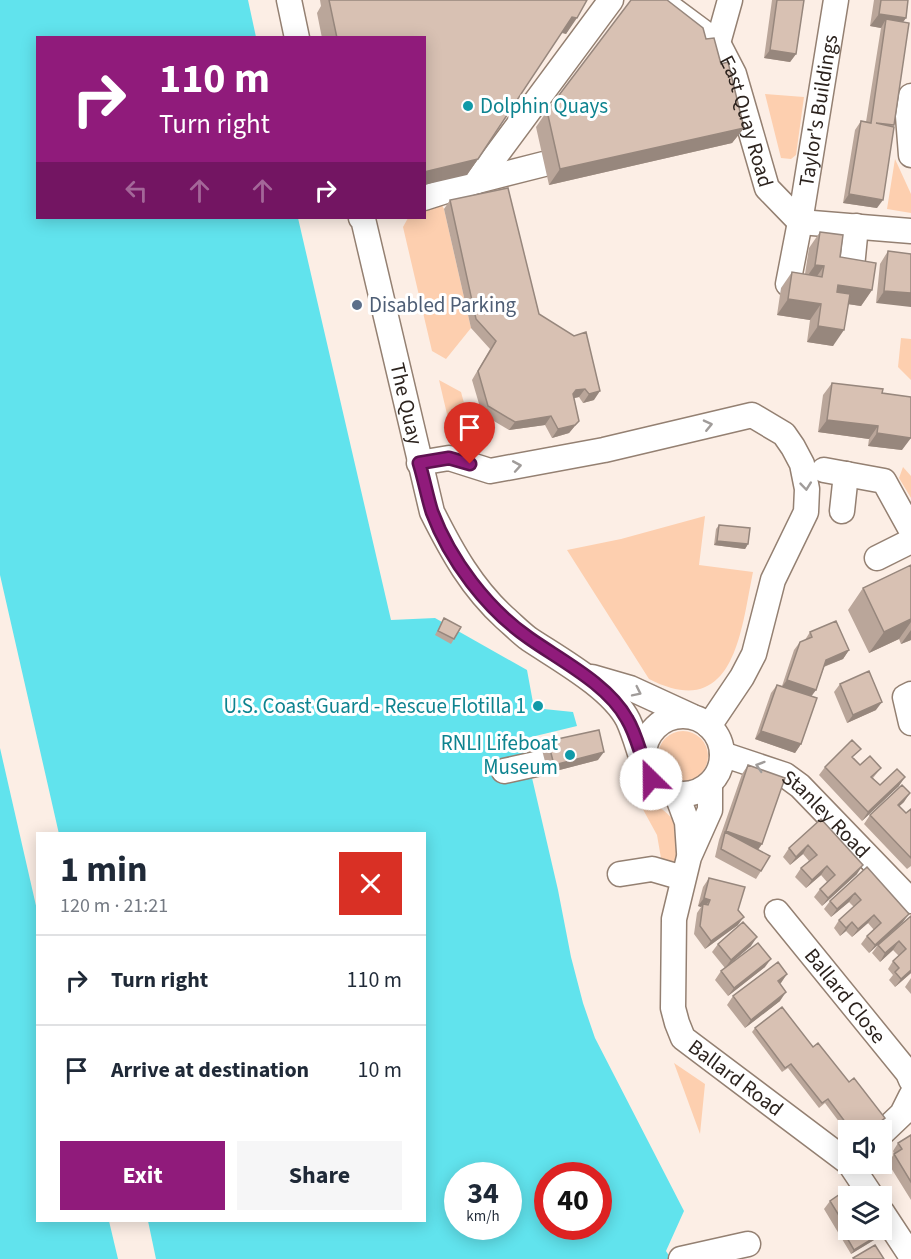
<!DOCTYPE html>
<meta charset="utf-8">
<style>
body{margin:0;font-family:"Source Sans 3",sans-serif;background:#f6f6f7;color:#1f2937;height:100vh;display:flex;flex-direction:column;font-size:22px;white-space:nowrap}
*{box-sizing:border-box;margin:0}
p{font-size:20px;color:#747a83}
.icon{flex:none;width:33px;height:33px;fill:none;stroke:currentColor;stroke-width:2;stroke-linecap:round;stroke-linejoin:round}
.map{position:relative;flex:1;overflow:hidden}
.details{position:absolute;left:36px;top:832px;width:390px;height:390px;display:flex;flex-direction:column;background:#fff;border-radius:0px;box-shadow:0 3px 15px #0003}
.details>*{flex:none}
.banner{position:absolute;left:36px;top:36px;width:390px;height:183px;border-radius:0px;box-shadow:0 3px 15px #0003;background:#901b7b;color:#fff;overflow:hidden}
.buttons{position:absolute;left:838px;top:1120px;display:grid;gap:12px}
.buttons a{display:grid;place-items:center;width:54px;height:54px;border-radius:0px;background:#fff;box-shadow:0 3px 15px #0003;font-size:30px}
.speed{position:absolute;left:444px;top:1162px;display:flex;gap:12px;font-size:30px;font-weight:700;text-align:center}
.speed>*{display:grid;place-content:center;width:78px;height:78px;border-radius:50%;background:#fff;box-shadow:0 3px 15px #0003;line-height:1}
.speed small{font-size:15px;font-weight:400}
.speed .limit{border:9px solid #d22;background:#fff;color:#111}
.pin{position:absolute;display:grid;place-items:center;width:51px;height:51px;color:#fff;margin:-62px -26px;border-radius:50% 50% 50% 0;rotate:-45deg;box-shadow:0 0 6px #0007}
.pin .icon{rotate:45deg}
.me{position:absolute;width:66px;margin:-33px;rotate:337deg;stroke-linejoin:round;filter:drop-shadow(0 0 4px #0008)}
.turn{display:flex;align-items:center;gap:21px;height:126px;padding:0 24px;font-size:27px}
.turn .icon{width:78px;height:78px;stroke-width:2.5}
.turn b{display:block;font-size:42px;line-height:51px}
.lanes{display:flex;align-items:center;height:57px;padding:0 24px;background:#0003;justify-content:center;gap:30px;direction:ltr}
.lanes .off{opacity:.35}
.round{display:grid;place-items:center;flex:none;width:63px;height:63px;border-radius:0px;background:#f6f6f7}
.headline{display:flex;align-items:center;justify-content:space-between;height:102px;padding:0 24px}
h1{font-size:36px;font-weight:700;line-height:45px}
.button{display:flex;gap:12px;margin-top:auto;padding:12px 24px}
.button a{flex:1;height:69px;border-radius:0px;background:#901b7b;color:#fff;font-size:24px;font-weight:700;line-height:69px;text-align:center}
.button a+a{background:#f6f6f7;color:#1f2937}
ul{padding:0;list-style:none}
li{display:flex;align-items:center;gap:18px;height:90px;padding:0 24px;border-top:2px solid #e0e1e3}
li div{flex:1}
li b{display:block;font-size:22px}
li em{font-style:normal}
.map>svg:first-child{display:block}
</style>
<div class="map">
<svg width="911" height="1259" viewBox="0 0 911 1259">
<rect width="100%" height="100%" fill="#fceee5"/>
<path fill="#fdcfaf" d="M 765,94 L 804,97 L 796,155 L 791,159 L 781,158 Z
M 895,159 L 911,194 L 911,213 L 887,209 Z
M 441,203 L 444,209 L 471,328 L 446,359 L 432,351 L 403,227 L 408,218 L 424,218 L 425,208 Z
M 901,338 L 911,339 L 911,380 L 898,367 Z
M 439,380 L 461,392 L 464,403 L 450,427 Z
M 903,467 L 911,476 L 911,498 L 899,478 Z
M 705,516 L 699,565 L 753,572 C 741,630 735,723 649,679 L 567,550 L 621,539 Z
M658 756a25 25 0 1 1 50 0a25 25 0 1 1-50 0Z
M 638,789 C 667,818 689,815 674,864 L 662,864 L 657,835 L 634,793 Z
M 674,1063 L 705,1084 L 700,1134 Z"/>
<path fill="#61e3ed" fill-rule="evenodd" d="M 0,0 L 248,0 L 256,37 L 38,38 L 38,218 L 298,218 L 391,620 L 435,618 L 527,670 L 534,708 L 573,712 L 577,726 L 523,739 L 558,890 L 571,957 L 583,1003 L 595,1038 L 684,1211 L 666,1251 L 671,1259 L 0,1259 ZM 38,834 L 424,834 L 424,1221 L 38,1221 ZM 458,1176 L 508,1176 L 508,1227 L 458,1227 ZM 548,1176 L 598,1176 L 598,1227 L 548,1227 Z"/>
<path fill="#fceee5" d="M 0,575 L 59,834 L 38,834 L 37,910 L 0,748 Z
M 109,1221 L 148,1221 L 156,1259 L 118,1259 Z"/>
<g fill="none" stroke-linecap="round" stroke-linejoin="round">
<defs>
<g id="minor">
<path d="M 289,0 L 297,38"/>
<path id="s1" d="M 660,0 L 718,43 L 734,74 L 767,188 L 800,222 L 911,231"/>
<path d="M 718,43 L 730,0"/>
<path d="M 911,96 L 908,116 L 911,155"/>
<path d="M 477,181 L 544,164"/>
<path d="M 424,198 L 477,181 L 611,0"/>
<path id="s2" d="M 361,218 L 363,219 L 432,512 C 452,552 472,588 505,618 C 513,625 521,633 529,639 C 559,659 612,688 628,720 C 635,735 639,752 645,768"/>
<path d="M 852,267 L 856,226"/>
<path id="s3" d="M 788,284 L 800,222 L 836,0"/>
<path d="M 419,463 L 449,458 L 490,471 L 604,450 L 752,415 L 784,434 L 793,447 L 802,464 L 807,489 L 806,512 L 773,580 L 754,654 L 742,677 L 709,726"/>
<path d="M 824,470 L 884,481 L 911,530"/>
<path d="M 842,511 L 846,474"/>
<path d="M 877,558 L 911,541"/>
<path d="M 592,677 L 630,688 L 691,716"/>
<path d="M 911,694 L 905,697 L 911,723"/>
<circle cx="683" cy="755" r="39"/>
<path id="s4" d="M 722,754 L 785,775 L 800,786 L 911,901"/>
<path d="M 504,771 L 545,762"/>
<path id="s5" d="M 710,785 L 710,810 L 689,857 L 674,919 L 673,1008 L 677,1023 L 683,1038 L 849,1163"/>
<path d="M 677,795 L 687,822 L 689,852"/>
<path d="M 620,874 L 652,869 L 683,878"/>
<path id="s6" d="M 777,912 L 908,1073 L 911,1080"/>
<path d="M 882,1133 L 902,1114 L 911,1096"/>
<path d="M 850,1164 L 872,1197"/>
<path d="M 882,1212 L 911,1256"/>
<path d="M 681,1259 L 748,1244"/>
</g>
</defs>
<use href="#minor" stroke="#948072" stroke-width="27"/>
<use href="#minor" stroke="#fff" stroke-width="24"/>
</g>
<path fill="#baa69a" d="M 320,0 L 587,0 L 566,34 L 561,33 L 467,175 L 424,38 L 322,38 L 317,13 L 321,6 Z
M 772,0 L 804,0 L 796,54 L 790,62 L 764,58 Z
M 874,0 L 908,0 L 906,18 L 903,22 L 894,125 L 877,208 L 843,203 L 855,130 L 861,121 L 866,122 L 881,28 L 870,26 Z
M 706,39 L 721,64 L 744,128 L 732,143 L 549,185 L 536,127 L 547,111 Z
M 450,200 L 539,314 L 594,400 L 583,403 L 579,397 L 574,398 L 579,421 L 569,433 L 552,438 L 545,425 L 509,430 L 482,414 L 472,380 L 490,349 L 471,328 L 444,209 Z
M 820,232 L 840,257 L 872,290 L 861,306 L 848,304 L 833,346 L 807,342 L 810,320 L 777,315 L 781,288 L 792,272 L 805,274 L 809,248 Z
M 888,251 L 911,254 L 876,303 L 880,264 Z
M 832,383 L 882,393 L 902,450 L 868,446 L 869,439 L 818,432 L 823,395 Z
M 719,525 L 748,544 L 745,549 L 714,545 L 716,529 Z
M 911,565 L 911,640 L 901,644 L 899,639 L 869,653 L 848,610 L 863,588 Z
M 444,618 L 454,639 L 451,644 L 435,635 Z
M 810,632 L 849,650 L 843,659 L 824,667 L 816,690 L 811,696 L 801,744 L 795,753 L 755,739 L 771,693 L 777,685 L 782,686 L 794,650 L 800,642 L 805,640 Z
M 840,684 L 876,710 L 847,723 L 834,692 Z
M 548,741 L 598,760 L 548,773 L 542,750 Z
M 854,758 L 860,765 L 881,768 L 873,778 L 880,785 L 899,786 L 862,821 L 819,775 L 825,767 Z
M 748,765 L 762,844 L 758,850 L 761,871 L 756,879 L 715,857 L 719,840 L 742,774 Z
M 904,802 L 899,806 L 906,813 L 911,809 L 911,866 L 907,869 L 864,824 L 870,815 Z
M 821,819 L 857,874 L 822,906 L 814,897 L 820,889 L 827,882 L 821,875 L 806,888 L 795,877 L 801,868 L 809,861 L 803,854 L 790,865 L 783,857 L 789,848 Z
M 867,867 L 903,922 L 869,953 L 861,944 L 867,936 L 874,930 L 868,923 L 852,937 L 846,931 L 840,936 L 834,928 L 839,920 L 854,907 L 849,902 L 831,917 L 824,909 L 830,901 Z
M 709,878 L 738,910 L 738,925 L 705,949 L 694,934 L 697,913 L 701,907 L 698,906 L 703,887 Z
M 911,916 L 911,973 L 895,987 L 889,980 L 893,975 L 888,969 L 893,961 L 899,956 L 893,950 L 880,962 L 872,953 L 878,945 Z
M 718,944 L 751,946 L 725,968 L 712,952 Z
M 765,967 L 728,996 L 715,980 L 721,971 Z
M 787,974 L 779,984 L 780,1001 L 745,1028 L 727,1005 L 733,996 Z
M 911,978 L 911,994 L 905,987 Z
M 755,1028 L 813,1047 L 885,1118 L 882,1122 L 871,1131 L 849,1131 L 849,1135 L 825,1103 L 819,1108 L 788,1068 L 782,1072 L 752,1032 Z
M 911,1135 L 911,1200 L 888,1163 L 894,1154 L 893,1151 L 898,1143 Z
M 847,1199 L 877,1236 L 874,1240 L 851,1254 L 824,1209 L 830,1201 Z"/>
<path fill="#97877d" d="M 879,14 L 906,18 L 897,30 L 886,19 L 881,28 L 870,26 Z
M 572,17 L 577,18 L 566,34 L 561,32 Z
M 770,50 L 796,54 L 790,62 L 764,58 Z
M 744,128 L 732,143 L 549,185 L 560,169 Z
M 478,159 L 467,175 L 424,185 L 424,172 Z
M 849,194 L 883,200 L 877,208 L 843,203 Z
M 815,265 L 824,266 L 813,282 L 804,281 Z
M 838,285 L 872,290 L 861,306 L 827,301 Z
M 884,291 L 911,293 L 911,307 L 876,303 Z
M 788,299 L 821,304 L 810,320 L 777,315 Z
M 818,326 L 844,330 L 833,346 L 807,342 Z
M 585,389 L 579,397 L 570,399 L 576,390 Z
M 600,391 L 594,400 L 583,403 L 589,394 Z
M 551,416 L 545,425 L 509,430 L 515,422 Z
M 827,420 L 878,426 L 869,439 L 818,432 Z
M 579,421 L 569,433 L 552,438 L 558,429 Z
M 877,433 L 911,438 L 902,450 L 868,446 Z
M 717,541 L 748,544 L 745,549 L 714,545 Z
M 911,619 L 911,622 L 899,639 L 869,653 L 884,632 Z
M 911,630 L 911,640 L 901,644 Z
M 849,650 L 843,659 L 820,668 L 826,660 Z
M 787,680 L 816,690 L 810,698 L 781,688 Z
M 882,702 L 876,710 L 847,723 L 853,715 Z
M 761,731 L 801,744 L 795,753 L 755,739 Z
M 604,752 L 598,760 L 548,773 L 554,765 Z
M 905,777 L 899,786 L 862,821 L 868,812 Z
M 910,793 L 904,802 L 892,813 L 898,805 Z
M 726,831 L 762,844 L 756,852 L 725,832 L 720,840 Z
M 808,845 L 803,854 L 790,865 L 796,857 Z
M 863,865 L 857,874 L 822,906 L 828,898 Z
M 827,866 L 821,875 L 806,888 L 812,880 Z
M 855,893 L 849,902 L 831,917 L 837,909 Z
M 704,898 L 710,900 L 704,908 L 703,904 L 701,907 L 698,906 Z
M 909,914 L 903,922 L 869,953 L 875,945 Z
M 874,915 L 868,923 L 852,937 L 858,929 Z
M 744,917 L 738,925 L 705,949 L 711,941 Z
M 852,922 L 846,931 L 840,936 L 846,928 Z
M 757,937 L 751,946 L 725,968 L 731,960 Z
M 899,941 L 893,950 L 880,962 L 885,953 Z
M 771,959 L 765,967 L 728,996 L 734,988 Z
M 911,970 L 911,973 L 895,987 L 901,979 Z
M 787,974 L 781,983 L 772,990 L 778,981 Z
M 786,992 L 780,1001 L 745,1028 L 751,1020 Z
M 885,1118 L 882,1122 L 871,1131 L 868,1131 Z
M 877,1236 L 874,1240 L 851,1254 L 854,1250 Z"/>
<path fill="#d8c1b3" stroke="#97877d" stroke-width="1.5" d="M 329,0 L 587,0 L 577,18 L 572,17 L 478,159 L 424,172 L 424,38 L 337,38 Z
M 631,0 L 667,0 L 703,28 L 706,39 L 714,38 L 721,64 L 728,62 L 744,128 L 560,169 L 547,111 Z
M 777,0 L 804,0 L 796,54 L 770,50 Z
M 881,0 L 908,0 L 906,18 L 879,14 Z
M 886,19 L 909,23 L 894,125 L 876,123 L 894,127 L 883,200 L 849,194 L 861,121 L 871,123 Z
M 508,188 L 539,314 L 574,336 L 586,332 L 600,391 L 589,394 L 585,389 L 576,390 L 573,394 L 579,421 L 575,425 L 558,429 L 551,416 L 515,422 L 488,406 L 478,371 L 496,341 L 476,319 L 450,200 Z
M 820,232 L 843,235 L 840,257 L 876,263 L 872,290 L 838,285 L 837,292 L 850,294 L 844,330 L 818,326 L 821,304 L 788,299 L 792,272 L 822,277 L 824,266 L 815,265 Z
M 888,251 L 911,254 L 911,293 L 884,291 Z
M 832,383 L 883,389 L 882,393 L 911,397 L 911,438 L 877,433 L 878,426 L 827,420 Z
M 719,525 L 750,528 L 748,544 L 717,541 Z
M 911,565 L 911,619 L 884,632 L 863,588 Z
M 444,618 L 461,627 L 454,639 L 438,631 Z
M 836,621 L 849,650 L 826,660 L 816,690 L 787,680 L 800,642 L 812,637 L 810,632 Z
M 869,671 L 882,702 L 853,715 L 840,684 Z
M 777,685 L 817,698 L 801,744 L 761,731 Z
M 599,730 L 604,752 L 554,765 L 548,741 Z
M 852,740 L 861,749 L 852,757 L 860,765 L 870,756 L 881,768 L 871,777 L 880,785 L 897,769 L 905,777 L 868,812 L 825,767 Z
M 748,765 L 785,778 L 762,844 L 726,831 Z
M 902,785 L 910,793 L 898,805 L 906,813 L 911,809 L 911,858 L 870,815 Z
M 821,819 L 863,865 L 828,898 L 820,889 L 835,875 L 827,866 L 812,880 L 801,868 L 817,855 L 808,845 L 796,857 L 789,848 Z
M 725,832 L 770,856 L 761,871 L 721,849 Z
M 867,867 L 909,914 L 875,945 L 867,936 L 881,923 L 874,915 L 858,929 L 852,922 L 846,928 L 839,920 L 861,900 L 855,893 L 837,909 L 830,901 Z
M 709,878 L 745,887 L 738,910 L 744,917 L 711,941 L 700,926 L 703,904 L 708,905 L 710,900 L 704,898 Z
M 911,916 L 911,970 L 901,979 L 895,972 L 899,968 L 893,961 L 906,949 L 899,941 L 885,953 L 878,945 Z
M 743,922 L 757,937 L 731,960 L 718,944 Z
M 758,943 L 771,959 L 734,988 L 721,971 Z
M 778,962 L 787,974 L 778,981 L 786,992 L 751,1020 L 733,996 Z
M 782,1007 L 813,1047 L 818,1043 L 849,1082 L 854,1078 L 885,1118 L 868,1131 L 852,1131 L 828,1099 L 822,1103 L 791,1064 L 785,1068 L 755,1028 Z
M 911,1135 L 911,1182 L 894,1154 L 902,1149 L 898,1143 Z
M 843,1192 L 847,1199 L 849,1198 L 849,1224 L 846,1227 L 830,1201 Z
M 856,1193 L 859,1197 L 850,1197 Z
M 849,1227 L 849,1230 L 874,1230 L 877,1236 L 854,1250 L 843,1231 Z
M 875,1245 L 884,1259 L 854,1259 L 853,1258 Z"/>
<defs><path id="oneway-chevron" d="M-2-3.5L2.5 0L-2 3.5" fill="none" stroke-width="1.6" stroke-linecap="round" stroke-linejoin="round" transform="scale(1.5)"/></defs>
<g stroke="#a09c9a">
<use href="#oneway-chevron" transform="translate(708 425) rotate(-13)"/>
<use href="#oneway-chevron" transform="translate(517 466) rotate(-10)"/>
<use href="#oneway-chevron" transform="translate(806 486) rotate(84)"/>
<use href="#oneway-chevron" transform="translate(637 692) rotate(26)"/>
<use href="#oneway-chevron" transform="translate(760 766) rotate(-162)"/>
</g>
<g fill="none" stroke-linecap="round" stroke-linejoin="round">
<defs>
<path id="route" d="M 470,464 L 449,458 L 419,463 C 424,479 427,496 432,512 C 450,560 487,609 529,638 C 560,660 608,684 627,719 C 638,737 641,760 651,779"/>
</defs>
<use href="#route" stroke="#5e1250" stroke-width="15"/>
<use href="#route" stroke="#901b7b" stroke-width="10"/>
</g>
<g fill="#0f9aa8" stroke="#fff" stroke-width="2">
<circle cx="468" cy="106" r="6"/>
<circle cx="538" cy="706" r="6"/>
<circle cx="570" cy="755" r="6"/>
</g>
<circle fill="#5c6f8a" stroke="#fff" stroke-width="2" cx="357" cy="305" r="6"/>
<g text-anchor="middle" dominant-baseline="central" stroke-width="6" stroke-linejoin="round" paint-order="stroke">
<g font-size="21" fill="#0d838f" stroke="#fff" text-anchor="end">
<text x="480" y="106" text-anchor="start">Dolphin Quays</text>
<text x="526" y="706">U.S. Coast Guard - Rescue Flotilla 1</text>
<text x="558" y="743">RNLI Lifeboat<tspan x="558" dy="24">Museum</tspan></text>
</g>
<g font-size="21" fill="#2c231e" stroke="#fff">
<text stroke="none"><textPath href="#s3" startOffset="176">Taylor's Buildings</textPath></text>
<text stroke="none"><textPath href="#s1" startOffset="156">East Quay Road</textPath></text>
<text stroke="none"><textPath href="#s2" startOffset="192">The Quay</textPath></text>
<text stroke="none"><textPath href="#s4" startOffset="123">Stanley Road</textPath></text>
<text stroke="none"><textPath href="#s6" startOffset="108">Ballard Close</textPath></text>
<text stroke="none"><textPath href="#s5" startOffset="327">Ballard Road</textPath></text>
</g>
<g font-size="21" fill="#4e5e75" stroke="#fff" text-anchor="start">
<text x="369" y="305">Disabled Parking</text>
</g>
</g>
</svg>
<div class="buttons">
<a><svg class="icon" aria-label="sound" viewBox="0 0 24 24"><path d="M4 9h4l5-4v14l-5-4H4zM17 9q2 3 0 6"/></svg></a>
<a><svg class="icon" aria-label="layers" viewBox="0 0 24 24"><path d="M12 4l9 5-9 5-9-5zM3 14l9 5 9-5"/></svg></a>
</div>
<div class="speed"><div>34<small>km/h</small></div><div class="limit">40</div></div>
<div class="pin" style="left:470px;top:464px;background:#d93025"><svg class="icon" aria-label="arrive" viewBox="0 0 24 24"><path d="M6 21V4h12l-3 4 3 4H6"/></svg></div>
<svg class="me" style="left:651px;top:779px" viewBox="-20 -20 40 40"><circle r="19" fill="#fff"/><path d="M0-13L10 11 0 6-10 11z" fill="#901b7b"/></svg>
<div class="banner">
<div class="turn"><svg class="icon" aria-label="right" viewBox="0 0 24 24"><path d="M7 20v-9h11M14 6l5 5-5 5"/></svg><div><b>110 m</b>Turn right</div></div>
<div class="lanes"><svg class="icon off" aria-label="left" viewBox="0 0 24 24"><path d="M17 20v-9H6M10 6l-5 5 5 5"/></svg><svg class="icon off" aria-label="ahead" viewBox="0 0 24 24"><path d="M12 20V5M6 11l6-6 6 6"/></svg><svg class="icon off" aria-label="ahead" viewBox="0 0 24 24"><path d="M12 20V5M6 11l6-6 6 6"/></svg><svg class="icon" aria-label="right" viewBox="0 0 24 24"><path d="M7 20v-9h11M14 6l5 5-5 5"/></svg></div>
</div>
<section class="details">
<div class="headline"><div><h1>1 min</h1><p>120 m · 21:21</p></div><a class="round" style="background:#d93025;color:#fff"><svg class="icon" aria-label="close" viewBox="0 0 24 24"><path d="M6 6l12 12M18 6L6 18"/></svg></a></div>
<ul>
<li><svg class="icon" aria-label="right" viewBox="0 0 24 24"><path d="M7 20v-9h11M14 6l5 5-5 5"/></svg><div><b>Turn right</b></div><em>110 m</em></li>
<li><svg class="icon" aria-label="arrive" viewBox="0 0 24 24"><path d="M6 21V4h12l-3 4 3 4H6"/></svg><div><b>Arrive at destination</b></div><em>10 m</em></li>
</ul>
<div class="button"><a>Exit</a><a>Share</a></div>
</section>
</div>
